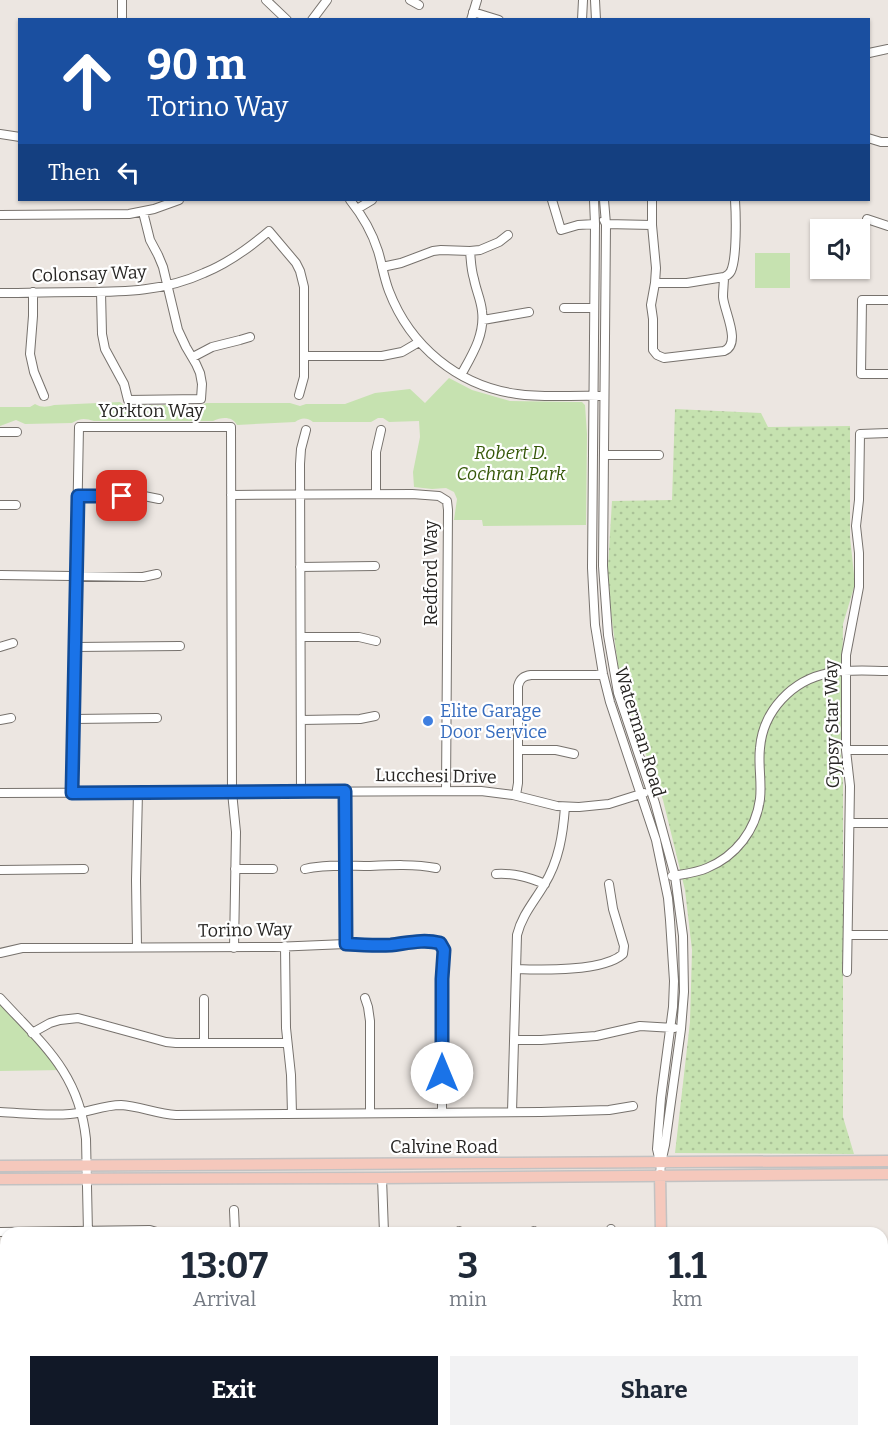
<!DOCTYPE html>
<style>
body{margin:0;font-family:Bitter,serif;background:#f2f2f3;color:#1f2937;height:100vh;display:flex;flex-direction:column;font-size:22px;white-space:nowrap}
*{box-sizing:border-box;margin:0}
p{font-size:20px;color:#747a83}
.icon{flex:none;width:33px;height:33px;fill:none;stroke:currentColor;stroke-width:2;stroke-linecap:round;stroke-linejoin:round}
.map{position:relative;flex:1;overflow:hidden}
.drawer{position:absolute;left:0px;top:1227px;width:888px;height:210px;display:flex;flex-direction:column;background:#fff;border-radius:18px 18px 0 0;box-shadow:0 2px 4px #0004}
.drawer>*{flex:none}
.top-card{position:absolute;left:18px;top:18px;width:852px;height:183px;border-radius:0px;box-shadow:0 2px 4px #0004;background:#1a4fa0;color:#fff;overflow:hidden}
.controls{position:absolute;left:810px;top:219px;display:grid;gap:12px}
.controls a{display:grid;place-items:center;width:60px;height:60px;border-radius:0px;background:#fff;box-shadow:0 2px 4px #0004;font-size:30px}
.pin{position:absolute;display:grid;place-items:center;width:51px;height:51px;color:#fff;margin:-26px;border-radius:12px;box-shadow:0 3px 9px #0006}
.me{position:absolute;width:66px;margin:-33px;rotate:0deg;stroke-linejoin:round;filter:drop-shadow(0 0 4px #0008)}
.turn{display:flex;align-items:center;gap:21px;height:126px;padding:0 30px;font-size:27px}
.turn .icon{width:78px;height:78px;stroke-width:2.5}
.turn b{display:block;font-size:42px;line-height:51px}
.then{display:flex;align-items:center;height:57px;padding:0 30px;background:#0003;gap:12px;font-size:22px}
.eta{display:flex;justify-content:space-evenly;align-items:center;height:102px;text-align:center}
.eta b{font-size:36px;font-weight:700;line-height:42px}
.cta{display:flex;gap:12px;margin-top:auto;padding:12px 30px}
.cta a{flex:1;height:69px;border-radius:0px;background:#111827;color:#fff;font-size:24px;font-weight:700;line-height:69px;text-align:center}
.cta a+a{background:#f2f2f3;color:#1f2937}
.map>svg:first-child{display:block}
</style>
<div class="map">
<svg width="888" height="1437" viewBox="0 0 888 1437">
<defs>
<pattern id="grass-dots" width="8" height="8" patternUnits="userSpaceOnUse" patternTransform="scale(1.5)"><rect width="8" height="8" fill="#c6e2b0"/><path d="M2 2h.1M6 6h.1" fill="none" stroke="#aac297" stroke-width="1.8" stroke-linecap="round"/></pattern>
</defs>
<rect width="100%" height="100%" fill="#ece6e1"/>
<path fill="url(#grass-dots)" d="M 675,409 L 761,413 L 768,427 L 850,426 L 850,537 L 855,584 L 843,624 L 841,761 L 843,781 L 843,1117 L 854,1154 L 675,1153 L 690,1022 L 692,950 L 685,890 L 663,800 L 621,688 L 607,583 L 612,501 L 672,500 Z"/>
<path fill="#c6e2b0" d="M 755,253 L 790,253 L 790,288 L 755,288 Z
M 449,378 L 472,390 L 510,401 L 576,402 L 582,402 L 585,405 L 587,434 L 586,525 L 483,526 L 482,520 L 454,520 L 457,499 L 454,492 L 446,488 L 432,489 L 414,487 L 413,472 L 420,437 L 419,421 L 389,422 L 383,418 L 378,418 L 371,422 L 313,422 C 306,417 301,418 295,422 L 237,425 C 232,416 222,417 213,421 L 94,421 C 85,418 80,418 72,423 L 25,424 L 16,420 L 0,426 L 0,407 L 30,407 L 35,404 C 42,408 47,407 54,405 L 120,402 L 126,407 L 131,408 L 141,405 L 183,405 L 192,408 L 198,408 L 206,403 L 290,403 L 300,406 L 306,404 L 345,404 L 375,393 L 410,389 L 425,403 Z
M 0,998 L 64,1070 L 0,1071 Z"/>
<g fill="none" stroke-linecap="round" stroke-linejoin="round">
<defs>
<path id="minor" d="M 122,0 L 122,20
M 266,0 L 287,20
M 410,0 L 419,5
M 595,0 L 596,20
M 473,12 L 499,20
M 312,20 L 327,0
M 471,20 L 477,0
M 582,20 L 583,0
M 869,53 L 888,49
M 0,134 L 20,137
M 868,138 L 881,142 L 888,142
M 350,200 C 362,215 372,232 378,251 C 382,264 384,278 389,291 C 410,346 458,386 517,394 C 544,398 572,395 600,396
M 552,200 L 561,230 L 578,225 L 595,224
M 594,200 L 595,224 L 592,568 L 595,625 L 603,674 L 610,702 L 656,840 L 668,898 L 670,920 L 674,981 L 673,1007 L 661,1098 L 657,1149 L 660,1162
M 604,200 L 606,224 L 603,566 L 608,635 L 618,693 L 655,803 L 675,876 L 683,936 L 684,992 L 681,1029 L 665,1145 L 661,1163 L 660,1175
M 652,200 L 652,225 L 656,268 L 655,283 L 651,305 L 653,319 L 653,350 L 657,355 L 664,358 L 724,351 C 742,344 724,311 723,297 C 723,290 724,283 724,277 C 728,275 729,275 731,271 C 737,258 736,215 735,200
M 357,209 L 372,200
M 0,215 L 129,214 L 154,209 L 179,200
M 867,219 L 888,226
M 604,220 L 606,224 L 652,225
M 382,267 L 401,263 L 433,251 L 441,250 L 470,251 L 480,250 L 499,242 L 508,235
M 655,283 L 687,283 L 724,277
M 33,292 L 33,316 L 30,354 L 34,372 L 44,396
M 101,292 L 102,334 L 105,349 L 124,384 L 128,400 L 201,399 L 202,384 L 200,373 L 196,364 L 186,347 L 178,330 L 163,267 L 158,255 L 150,240 L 143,212
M 0,293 C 28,293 55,292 83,292 C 125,292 165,291 204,273 C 229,263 249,248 269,231 L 296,263 L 300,271 L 304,287 L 304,377 L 299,395
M 888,300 L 862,300 L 861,374 L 888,374
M 564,308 L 594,308
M 483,320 L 529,312
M 305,356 L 382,356 L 402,352 L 419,342
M 193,357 L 212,347 L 240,340 L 250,337
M 461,375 C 472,355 485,335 482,311 C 481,300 476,290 474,279 C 471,270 471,261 470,251
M 0,432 L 17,432
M 605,455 L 659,455
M 376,494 L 376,452 L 381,430
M 231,495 L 412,494 L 439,496 L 447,501 L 448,510 L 446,791
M 78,496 L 144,496 L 159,499
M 0,505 L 16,505
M 300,567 L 375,566
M 0,575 L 143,577 L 157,574
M 301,637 L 359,637 L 376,641
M 0,647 L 13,643
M 75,647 L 180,646
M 73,719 L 157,718
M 0,720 L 11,718
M 301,720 L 360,719 L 375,716
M 518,750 L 556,750 L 574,754
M 846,750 L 888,750
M 301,791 L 300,464 L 301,449 L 306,430
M 345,791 L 346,944
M 0,793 L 481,791 L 513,795 L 557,806 L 579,807 L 609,804 L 644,793
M 72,793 L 79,427 L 231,427 L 232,792 L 236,832 L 234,948
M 516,795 L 518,783 L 518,686 C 520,678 524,676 531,675 L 596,675 L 603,674
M 850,823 L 888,823
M 235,869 L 273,869
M 305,869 C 326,864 349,866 370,866 C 392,865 415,864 436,868
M 0,870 L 84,869
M 496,874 C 514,873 528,877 545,884
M 672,876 C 683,874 696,873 707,868 C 736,856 756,830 760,799 C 762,782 758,765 760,748 C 763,711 792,680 829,673 C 848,669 869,671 888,671
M 848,935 L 888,935
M 285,946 L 286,1028 L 291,1075 L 292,1114
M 137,947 L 136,880 L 138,792
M 0,953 L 22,948 L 274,947 L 346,944 L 388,945 L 414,942 L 432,942 L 440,943 L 444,950 L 442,979 L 442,1113
M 516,969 C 542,970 603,972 623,954 L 624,946 L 613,909 L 609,884
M 847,972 L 850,786 L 846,750 L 846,655 L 859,587 L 859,553 L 856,526 L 859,500 L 860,434 L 888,433
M 0,998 C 42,1044 79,1072 86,1139 L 88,1233
M 365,998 L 368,1007 L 370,1021 L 370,1113
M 204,999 L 204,1043
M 32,1033 L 50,1023 L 60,1020 L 78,1018 L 166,1042 L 176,1043 L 287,1043
M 514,1040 L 541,1040 L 596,1036 L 640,1026 L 674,1028
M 0,1112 C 23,1113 47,1116 70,1114 C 87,1113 103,1105 121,1105 C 139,1106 157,1114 176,1115 L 541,1112 L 609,1110 L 633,1106
M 512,1112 L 517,935 C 522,915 534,902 544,885 C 559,861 563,834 565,807
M 382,1178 L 384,1233
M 234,1210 L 235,1233
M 611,1229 L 611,1233
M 534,1231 L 535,1233
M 0,1232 L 150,1230 L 160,1233
M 458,1233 L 459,1231
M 0,1364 L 6,1364
M 882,1366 L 888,1366
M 138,1431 L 139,1437
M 211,1431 L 212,1437
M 614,1431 L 614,1437
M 0,1435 L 50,1431
M 284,1437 L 287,1436
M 363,1437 L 365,1431
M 469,1437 L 495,1431
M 846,1437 L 875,1437"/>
<path id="major" d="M 0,1166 C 296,1162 592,1164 888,1161
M 660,1175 L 661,1233
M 0,1179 L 382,1178 L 888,1174
M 664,1431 L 664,1437"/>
</defs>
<use href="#minor" stroke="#77726d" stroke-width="10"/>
<use href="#major" stroke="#c3c2c2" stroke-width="13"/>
<use href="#minor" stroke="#fff" stroke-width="8"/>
<use href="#major" stroke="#f5c8bc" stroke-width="10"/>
</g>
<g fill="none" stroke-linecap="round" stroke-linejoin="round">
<defs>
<path id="route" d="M 122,496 L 78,496 L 72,793 L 345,791 L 346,944 C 361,945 376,946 391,945 C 408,943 423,939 440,943 L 444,950 L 442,979 L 442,1073"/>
</defs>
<use href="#route" stroke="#114b97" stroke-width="15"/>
<use href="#route" stroke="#1a73e8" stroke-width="10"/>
</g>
<circle fill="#3f7fe0" stroke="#fff" stroke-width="2" cx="428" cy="721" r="6"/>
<g text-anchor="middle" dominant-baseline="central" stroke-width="4.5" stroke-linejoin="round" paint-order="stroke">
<g font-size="18" fill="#282624" stroke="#fff">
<text transform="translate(89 274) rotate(-2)">Colonsay Way</text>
<text x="151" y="411">Yorkton Way</text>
<text transform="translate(431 573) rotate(-90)">Redford Way</text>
<text transform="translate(832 724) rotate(-91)">Gypsy Star Way</text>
<text transform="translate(640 732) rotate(73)">Waterman Road</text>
<text transform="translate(436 776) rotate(1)">Lucchesi Drive</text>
<text transform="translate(245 930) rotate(-1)">Torino Way</text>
<text x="444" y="1147">Calvine Road</text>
</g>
<g font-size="18" font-style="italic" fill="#345707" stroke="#fff">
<text x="511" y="453">Robert D.<tspan x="511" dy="21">Cochran Park</tspan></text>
</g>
<g font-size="18" fill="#366cbe" stroke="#fff" text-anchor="start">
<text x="440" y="711">Elite Garage<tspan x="440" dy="21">Door Service</tspan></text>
</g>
</g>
</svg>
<div class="controls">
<a><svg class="icon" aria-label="sound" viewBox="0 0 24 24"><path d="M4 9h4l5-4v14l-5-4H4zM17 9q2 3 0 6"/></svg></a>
</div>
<div class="pin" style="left:122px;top:496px;background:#d93025"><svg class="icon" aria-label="arrive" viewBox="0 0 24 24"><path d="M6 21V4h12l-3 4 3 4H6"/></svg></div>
<svg class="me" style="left:442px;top:1073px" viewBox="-20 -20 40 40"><circle r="19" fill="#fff"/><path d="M0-13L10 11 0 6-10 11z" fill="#1a73e8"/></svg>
<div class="top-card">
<div class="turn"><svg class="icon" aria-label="ahead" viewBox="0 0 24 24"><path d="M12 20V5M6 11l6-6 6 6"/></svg><div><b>90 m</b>Torino Way</div></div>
<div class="then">Then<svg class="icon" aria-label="left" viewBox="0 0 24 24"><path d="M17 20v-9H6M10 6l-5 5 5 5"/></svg></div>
</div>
<section class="drawer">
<div class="eta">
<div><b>13:07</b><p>Arrival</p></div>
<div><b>3</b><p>min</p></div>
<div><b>1.1</b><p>km</p></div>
</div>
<div class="cta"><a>Exit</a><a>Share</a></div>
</section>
</div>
